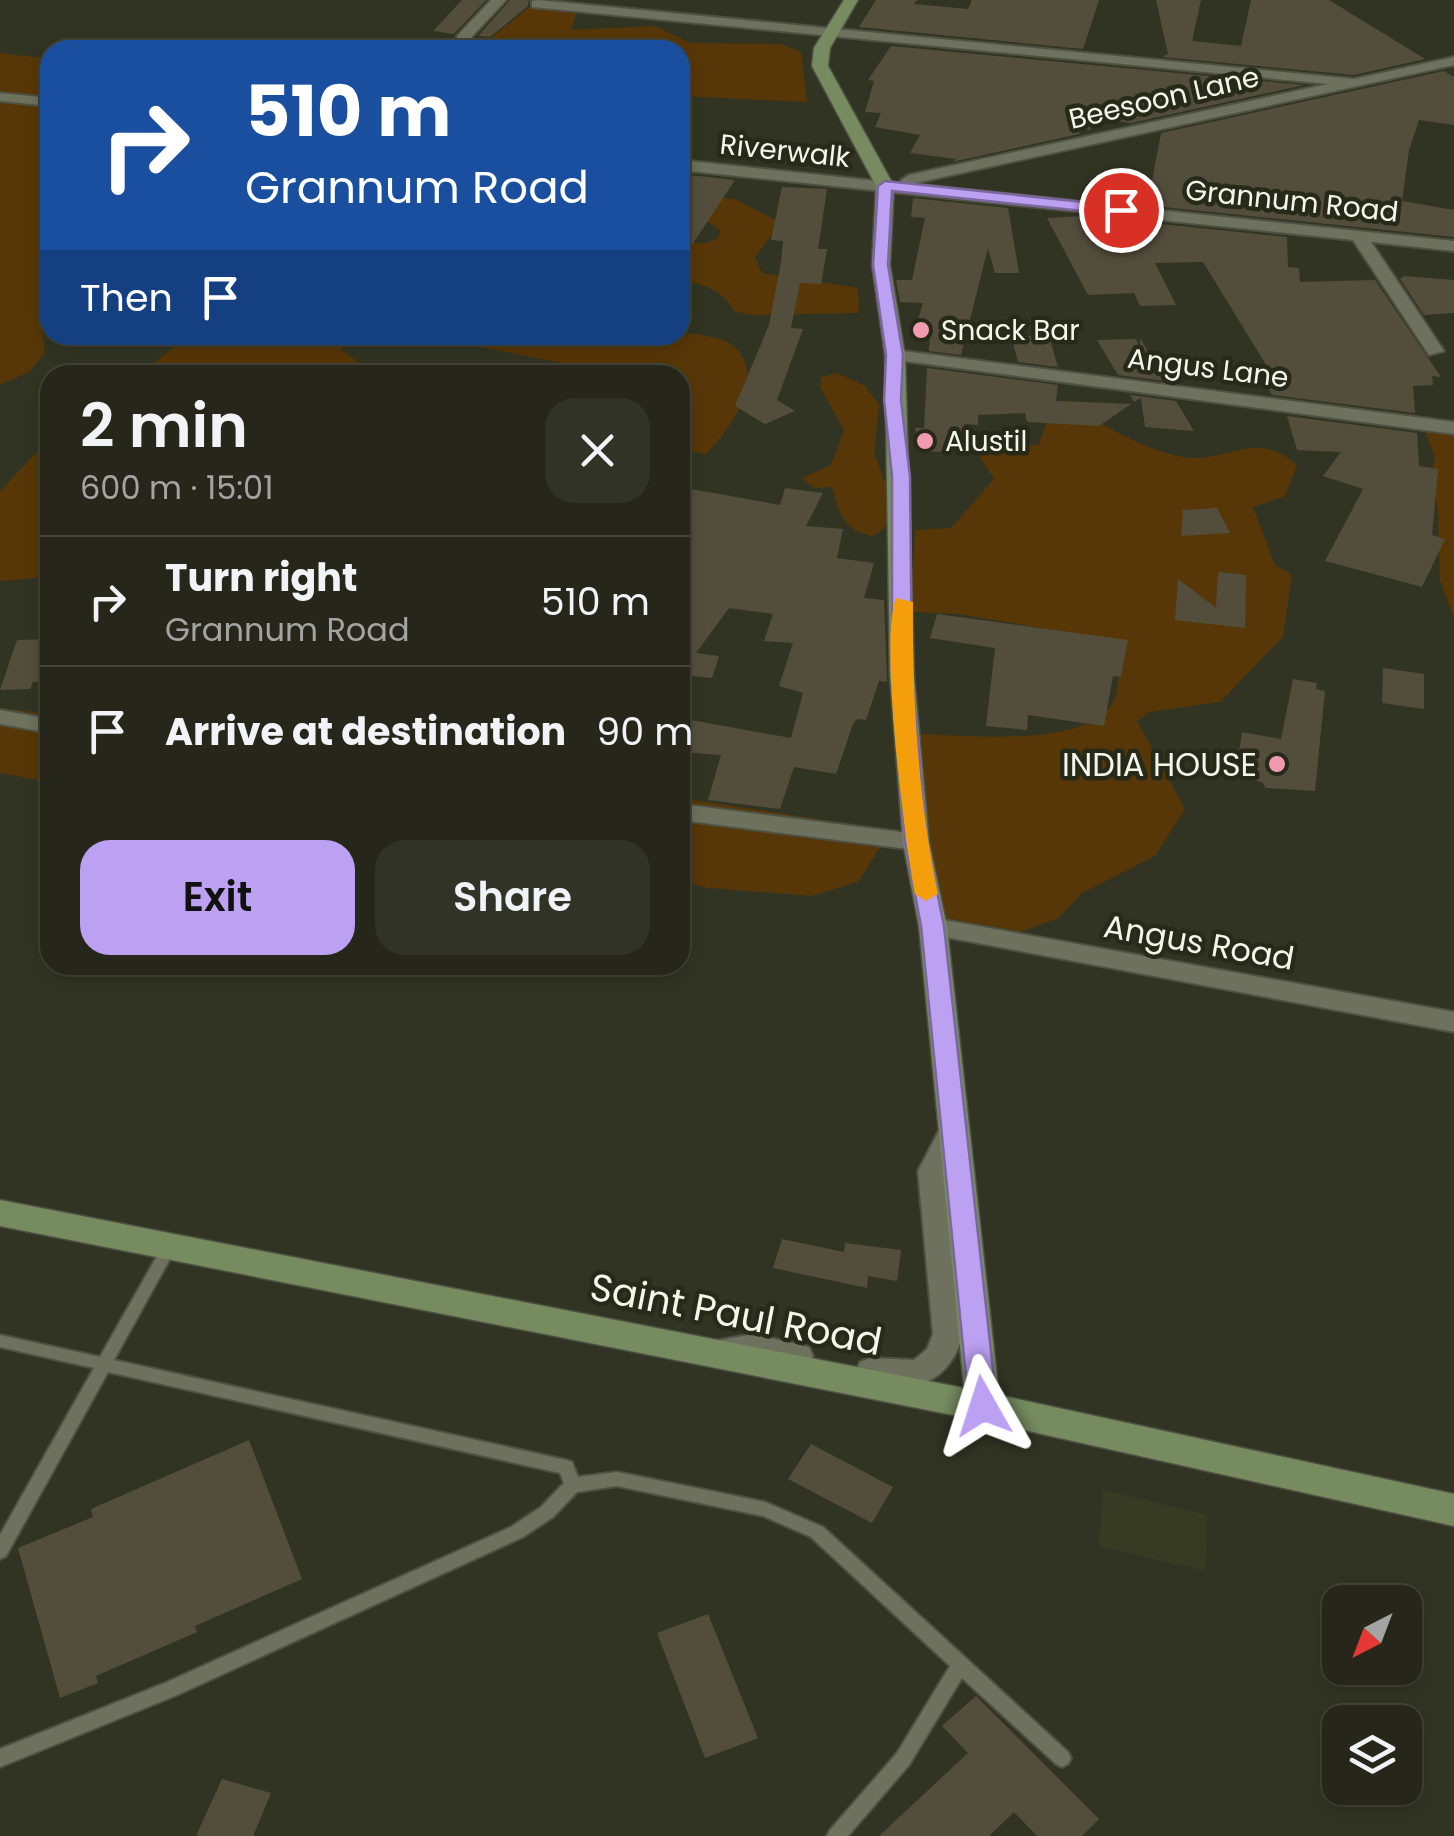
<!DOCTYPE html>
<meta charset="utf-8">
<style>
body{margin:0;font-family:Poppins,sans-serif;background:#323327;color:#f1f3f6;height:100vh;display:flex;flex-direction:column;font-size:38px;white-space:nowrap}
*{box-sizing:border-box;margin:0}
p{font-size:32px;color:#a4a5a2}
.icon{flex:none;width:55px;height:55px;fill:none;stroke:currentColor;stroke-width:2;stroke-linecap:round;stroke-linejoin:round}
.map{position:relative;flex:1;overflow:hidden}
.sheet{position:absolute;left:40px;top:365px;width:650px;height:610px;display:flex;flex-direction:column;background:#26271a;border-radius:30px;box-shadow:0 5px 15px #0003,0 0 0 2px #424439}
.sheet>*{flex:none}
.hud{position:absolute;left:40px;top:40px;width:650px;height:305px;border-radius:30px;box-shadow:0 5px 15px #0003,0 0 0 2px #424439;background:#1a4fa0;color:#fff;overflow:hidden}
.needle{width:65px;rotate:222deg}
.controls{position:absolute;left:1322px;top:1585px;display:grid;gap:20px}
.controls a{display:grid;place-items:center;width:100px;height:100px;border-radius:20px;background:#26271a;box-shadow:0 5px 15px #0003,0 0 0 2px #424439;font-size:50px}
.pin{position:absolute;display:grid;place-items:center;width:85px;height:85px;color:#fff;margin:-42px;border:5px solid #fff;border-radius:50%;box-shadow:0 2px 10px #0007}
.me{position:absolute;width:110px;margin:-55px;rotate:354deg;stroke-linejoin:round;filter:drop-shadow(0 0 8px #0008)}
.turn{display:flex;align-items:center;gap:35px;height:210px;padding:0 40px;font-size:45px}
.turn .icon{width:130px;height:130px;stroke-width:2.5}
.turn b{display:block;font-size:70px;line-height:85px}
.then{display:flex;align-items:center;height:95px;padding:0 40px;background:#0003;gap:20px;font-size:38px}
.round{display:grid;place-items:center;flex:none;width:105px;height:105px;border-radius:30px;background:#323327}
.headline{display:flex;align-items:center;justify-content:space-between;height:170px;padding:0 40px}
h1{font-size:60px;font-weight:600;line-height:75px}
.action{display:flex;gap:20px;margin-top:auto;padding:20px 40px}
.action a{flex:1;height:115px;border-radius:30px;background:#bca0f2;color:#111;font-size:40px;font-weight:600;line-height:115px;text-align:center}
.action a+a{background:#323327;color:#f1f3f6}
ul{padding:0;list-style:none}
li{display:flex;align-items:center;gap:30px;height:130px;padding:0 40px;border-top:2px solid #424439}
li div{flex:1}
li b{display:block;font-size:38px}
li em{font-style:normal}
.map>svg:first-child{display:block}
</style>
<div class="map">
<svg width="1454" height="1836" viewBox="0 0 1454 1836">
<rect width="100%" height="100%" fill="#323423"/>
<path fill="#383b23" d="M 1103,1490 L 1207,1515 L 1205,1571 L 1099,1546 Z"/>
<path fill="#573707" d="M 565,0 L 578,8 L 571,30 L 655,26 L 691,43 L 781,44 L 801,52 L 807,102 L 680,96 L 680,50 L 476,50 L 537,1 Z
M 0,53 L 50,59 L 50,291 L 39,305 L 45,353 L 29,372 L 0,385 Z
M 719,198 L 735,199 L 781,223 L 755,257 L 762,273 L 858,288 L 859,313 L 751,315 L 734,311 C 721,288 705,286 680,279 L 680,244 L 707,243 L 718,238 L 721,230 L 700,217 Z
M 698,334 C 707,337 721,338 729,343 C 772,372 731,429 706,454 L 680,450 L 680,375 L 625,375 L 416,335 Z
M 189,335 L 347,335 L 341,350 L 360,363 L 405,375 L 139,375 Z
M 837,373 L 865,386 L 879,404 L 874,453 L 890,495 L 885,528 L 872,536 C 842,529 840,515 832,487 L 814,488 L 802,478 L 831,465 L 844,430 L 820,387 L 821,377 Z
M 1070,400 C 1093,424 1161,458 1195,458 C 1235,458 1258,431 1297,465 L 1285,496 L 1253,507 L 1275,565 L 1292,575 L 1283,637 L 1220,702 L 1149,712 L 1137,721 L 1185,809 L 1155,856 L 1082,893 L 1059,918 L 1000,939 L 948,924 L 916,842 L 916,734 C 965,735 1080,748 1111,706 C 1119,696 1118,674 1120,661 L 1095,637 L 958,614 L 911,612 L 915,530 L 951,528 L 994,479 L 976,451 L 985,443 L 1039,445 L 1053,403 Z
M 1424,427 L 1454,431 L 1454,619 L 1440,580 L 1438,512 L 1431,475 L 1435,458 Z
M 50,438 L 50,577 L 0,581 L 0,491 Z
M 0,708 L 50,714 L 50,782 L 0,773 Z
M 680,798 L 843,823 L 885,839 L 859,881 L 812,896 L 709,888 L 680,881 Z"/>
<path fill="#534e3c" d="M 462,0 L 486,0 L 454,34 L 433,31 Z
M 510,0 L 529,0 L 528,6 L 490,37 L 478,36 Z
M 876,0 L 917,0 L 914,4 L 968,9 L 972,0 L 1099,0 L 1083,49 L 859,27 Z
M 1156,0 L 1201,0 L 1192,41 L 1241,46 L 1251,0 L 1329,0 L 1425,59 L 1354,75 L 1162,57 L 1168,54 Z
M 891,46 L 1304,85 L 1131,123 L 1093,118 L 1090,130 L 1081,129 L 1079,134 L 952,162 L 956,159 L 910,153 L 920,135 L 875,127 L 881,113 L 865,112 L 874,81 L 868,80 Z
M 1444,71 L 1454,77 L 1454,125 L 1419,120 L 1409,150 L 1402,201 L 1454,210 L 1454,237 L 1114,202 L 1118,178 L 1152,181 L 1161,133 Z
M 680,174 L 735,180 L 680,263 Z
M 782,187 L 827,189 L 818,249 L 827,249 L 821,284 L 800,283 L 791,328 L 803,329 L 777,400 L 795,411 L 765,424 L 735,406 L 769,325 L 781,262 L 783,241 L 771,240 Z
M 913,198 L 1008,208 L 1019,273 L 995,273 L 988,248 L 961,355 L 929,351 L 930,336 L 914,334 L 923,303 L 900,302 L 896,280 L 912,280 L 925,218 L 911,217 Z
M 1084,216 L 1287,237 L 1288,267 L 1299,268 L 1300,282 L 1375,280 L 1441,377 L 1432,376 L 1433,385 L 1413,386 L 1415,413 L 1272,395 L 1256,368 L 1268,368 L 1203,262 L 1155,263 L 1176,305 L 1140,306 L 1134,293 L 1088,295 L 1047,218 Z
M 1404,276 L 1454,280 L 1454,313 L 1424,315 L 1400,279 Z
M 1011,336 L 1049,336 L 1058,367 L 1018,362 Z
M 1140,338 L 1157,367 L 1165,381 L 1118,375 L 1097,340 L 1136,339 L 1140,348 Z
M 927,368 L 1058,385 L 1056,401 L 1131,404 L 1099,426 L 1027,422 L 1025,413 L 978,415 L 978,425 L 964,424 L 970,451 L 920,452 L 915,428 L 924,428 Z
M 1130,395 L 1176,401 L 1194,431 L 1145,427 L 1141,398 L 1134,402 Z
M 1287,416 L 1417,433 L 1419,466 L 1438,469 L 1432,535 L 1445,539 L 1422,587 L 1325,561 L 1363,489 L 1323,476 L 1341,452 L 1297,450 Z
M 680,487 L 780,505 L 785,488 L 823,493 L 806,526 L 843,529 L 837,558 L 874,563 L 864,598 L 884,600 L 887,682 L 879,681 L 866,720 L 857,719 L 853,724 L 836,774 L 794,767 L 780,809 L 708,800 L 721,755 L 680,752 L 680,718 L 791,738 L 803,693 L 779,686 L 793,643 L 764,641 L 773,614 L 729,608 L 696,653 L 719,656 L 712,678 L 680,675 Z
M 1217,508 L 1230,533 L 1181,536 L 1183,510 Z
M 1218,572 L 1246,575 L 1245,628 L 1175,620 L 1178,579 L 1216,608 Z
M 937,614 L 1128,640 L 1121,677 L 1113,676 L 1104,726 L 1028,715 L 1027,730 L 986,726 L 995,648 L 930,638 Z
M 50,639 L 50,682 L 33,682 L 30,689 L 0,690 L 17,640 Z
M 1383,668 L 1424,674 L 1424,709 L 1382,703 Z
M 1293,679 L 1317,683 L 1316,689 L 1325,691 L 1315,791 L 1266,788 L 1262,782 L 1235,777 L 1242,732 L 1281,739 Z
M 782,1239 L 844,1252 L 845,1243 L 901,1250 L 897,1281 L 868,1276 L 867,1288 L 773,1268 Z
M 249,1440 L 302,1579 L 195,1626 L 197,1632 L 96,1676 L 98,1683 L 60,1698 L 18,1548 L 93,1517 L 91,1509 Z
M 811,1444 L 893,1487 L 872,1523 L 788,1479 Z
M 708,1614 L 758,1738 L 705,1758 L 657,1633 Z
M 976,1696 L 1099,1819 L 1082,1836 L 1037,1836 L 1014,1812 L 989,1836 L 879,1836 L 968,1753 L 942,1726 Z
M 222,1779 L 271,1793 L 253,1836 L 196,1836 Z"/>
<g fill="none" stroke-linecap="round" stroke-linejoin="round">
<defs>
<path id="service" d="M 170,1240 L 175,1242 L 177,1246 L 114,1360 L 566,1460 L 572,1462 L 578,1477 L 617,1472 L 765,1502 L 823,1527 L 1068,1752 L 1071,1758 L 1068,1764 L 1062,1767 L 1056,1764 L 962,1678 L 909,1765 L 848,1836 L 827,1836 L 830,1830 L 897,1753 L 950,1666 L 811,1537 L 763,1516 L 617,1486 L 577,1492 L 553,1517 L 523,1537 L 177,1695 L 0,1767 L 0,1749 L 165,1683 L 511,1527 L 541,1507 L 564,1483 L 560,1473 L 108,1372 L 6,1556 L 0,1559 L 0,1535 L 94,1368 L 0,1347 L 0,1335 L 100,1357 L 165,1242 Z"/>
<path id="minor" d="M 491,0 L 506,0 L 467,42 L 457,42 L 457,36 Z
M 538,0 L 1354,79 L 1454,57 L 1454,65 L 911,184 L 1454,241 L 1454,251 L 1371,242 L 1444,351 L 1429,355 L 1353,240 L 680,170 L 680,160 L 905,184 L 901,180 L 909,175 L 1328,84 L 532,7 L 532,1 Z
M 0,93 L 50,98 L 50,106 L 0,101 Z
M 895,350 L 1454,422 L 1454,434 L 889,359 L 886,355 Z
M 0,710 L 50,719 L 50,733 L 0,724 Z
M 680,804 L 916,834 L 928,842 L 916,850 L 680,820 Z
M 933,918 L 1454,1012 L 1454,1032 L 924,933 L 920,927 Z
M 954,1118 L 964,1121 L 968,1129 L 946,1171 L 963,1334 C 949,1386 908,1397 860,1380 L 856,1371 L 860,1362 L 871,1358 L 914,1360 L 927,1349 L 933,1334 L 918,1171 L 944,1121 Z
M 754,1334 L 809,1347 L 813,1356 L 809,1365 C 789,1372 771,1360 750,1360 C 735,1361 723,1365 708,1360 L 704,1351 L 708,1342 Z"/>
<path id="secondary" d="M 844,0 L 858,0 L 830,48 L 828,66 L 894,186 L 890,265 L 905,355 L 914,676 L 929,842 L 947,927 L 999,1395 L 1454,1494 L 1454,1526 L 983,1421 L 0,1226 L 0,1200 L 964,1388 L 919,927 L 903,842 L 890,676 L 885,355 L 872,265 L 876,186 L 812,66 L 814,48 Z"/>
</defs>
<use href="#service" stroke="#4e5041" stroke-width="4"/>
<use href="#minor" stroke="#4e5041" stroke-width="4"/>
<use href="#secondary" stroke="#4e5041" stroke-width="3"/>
<use href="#service" fill="#6e715e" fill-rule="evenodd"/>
<use href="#minor" fill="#6e715e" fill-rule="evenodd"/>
<use href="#secondary" fill="#768c60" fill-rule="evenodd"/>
</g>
<path fill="#bca0f2" stroke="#7a689d" stroke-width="2.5" d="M 885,181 L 1121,206 L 1128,210 L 1121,215 L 892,191 L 888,265 L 903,355 L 901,400 L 910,476 L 912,676 L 927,842 L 944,926 L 997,1406 L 993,1415 L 983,1418 L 973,1415 L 969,1406 L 921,926 L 905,842 L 892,676 L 892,476 L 884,400 L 886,355 L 873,265 L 878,186 Z"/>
<path fill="#f59e0b" d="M 896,598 L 913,602 C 912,699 918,798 938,894 L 926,901 L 915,894 C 905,841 879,641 896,598 Z"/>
<g fill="#f29aaf" stroke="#282a19" stroke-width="4">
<circle cx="921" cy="330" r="10"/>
<circle cx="925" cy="441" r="10"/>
<circle cx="1277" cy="764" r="10"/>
</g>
<g text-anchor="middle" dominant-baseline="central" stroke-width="9" stroke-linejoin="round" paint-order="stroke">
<g font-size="28" fill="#f4f6eb" stroke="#282a19">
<text transform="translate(1164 98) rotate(-13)">Beesoon Lane</text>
<text transform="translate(785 151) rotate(6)">Riverwalk</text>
<text transform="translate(1292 201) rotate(6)">Grannum Road</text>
<text transform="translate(1208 368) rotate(7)">Angus Lane</text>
</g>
<g font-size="28" fill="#f4f6eb" stroke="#282a19" text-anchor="start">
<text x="941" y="330">Snack Bar</text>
<text x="945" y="441">Alustil</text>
</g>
<g font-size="32" fill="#f4f6eb" stroke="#282a19" text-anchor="end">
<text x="1257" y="764">INDIA HOUSE</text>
</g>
<g font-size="32" fill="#f4f6eb" stroke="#282a19">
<text transform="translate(1199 942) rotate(10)">Angus Road</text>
</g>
<g font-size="38" fill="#f4f6eb" stroke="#282a19">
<text transform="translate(736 1314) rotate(11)">Saint Paul Road</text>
</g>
</g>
</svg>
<div class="controls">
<a><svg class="needle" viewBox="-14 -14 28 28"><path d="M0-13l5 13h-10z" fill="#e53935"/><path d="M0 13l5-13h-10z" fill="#a4a5a2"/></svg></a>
<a><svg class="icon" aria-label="layers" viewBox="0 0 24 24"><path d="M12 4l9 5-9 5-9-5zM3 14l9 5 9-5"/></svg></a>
</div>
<div class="pin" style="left:1121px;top:210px;background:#d93025"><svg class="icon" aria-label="arrive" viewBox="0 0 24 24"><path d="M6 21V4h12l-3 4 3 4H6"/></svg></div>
<svg class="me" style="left:983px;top:1406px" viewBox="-20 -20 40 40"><path d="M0-17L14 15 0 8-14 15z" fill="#bca0f2" stroke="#fff" stroke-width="4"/></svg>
<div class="hud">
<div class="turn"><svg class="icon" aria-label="right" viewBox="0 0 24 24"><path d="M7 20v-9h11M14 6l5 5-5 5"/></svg><div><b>510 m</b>Grannum Road</div></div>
<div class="then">Then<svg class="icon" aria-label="arrive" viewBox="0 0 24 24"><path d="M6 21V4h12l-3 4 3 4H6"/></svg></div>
</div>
<section class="sheet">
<div class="headline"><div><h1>2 min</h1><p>600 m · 15:01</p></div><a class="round"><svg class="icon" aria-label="close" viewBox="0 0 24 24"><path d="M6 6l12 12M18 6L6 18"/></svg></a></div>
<ul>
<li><svg class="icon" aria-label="right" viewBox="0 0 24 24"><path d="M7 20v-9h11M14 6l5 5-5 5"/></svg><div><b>Turn right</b><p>Grannum Road</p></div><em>510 m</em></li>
<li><svg class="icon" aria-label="arrive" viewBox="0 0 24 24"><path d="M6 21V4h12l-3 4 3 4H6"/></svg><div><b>Arrive at destination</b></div><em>90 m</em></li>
</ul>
<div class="action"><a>Exit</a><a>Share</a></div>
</section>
</div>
